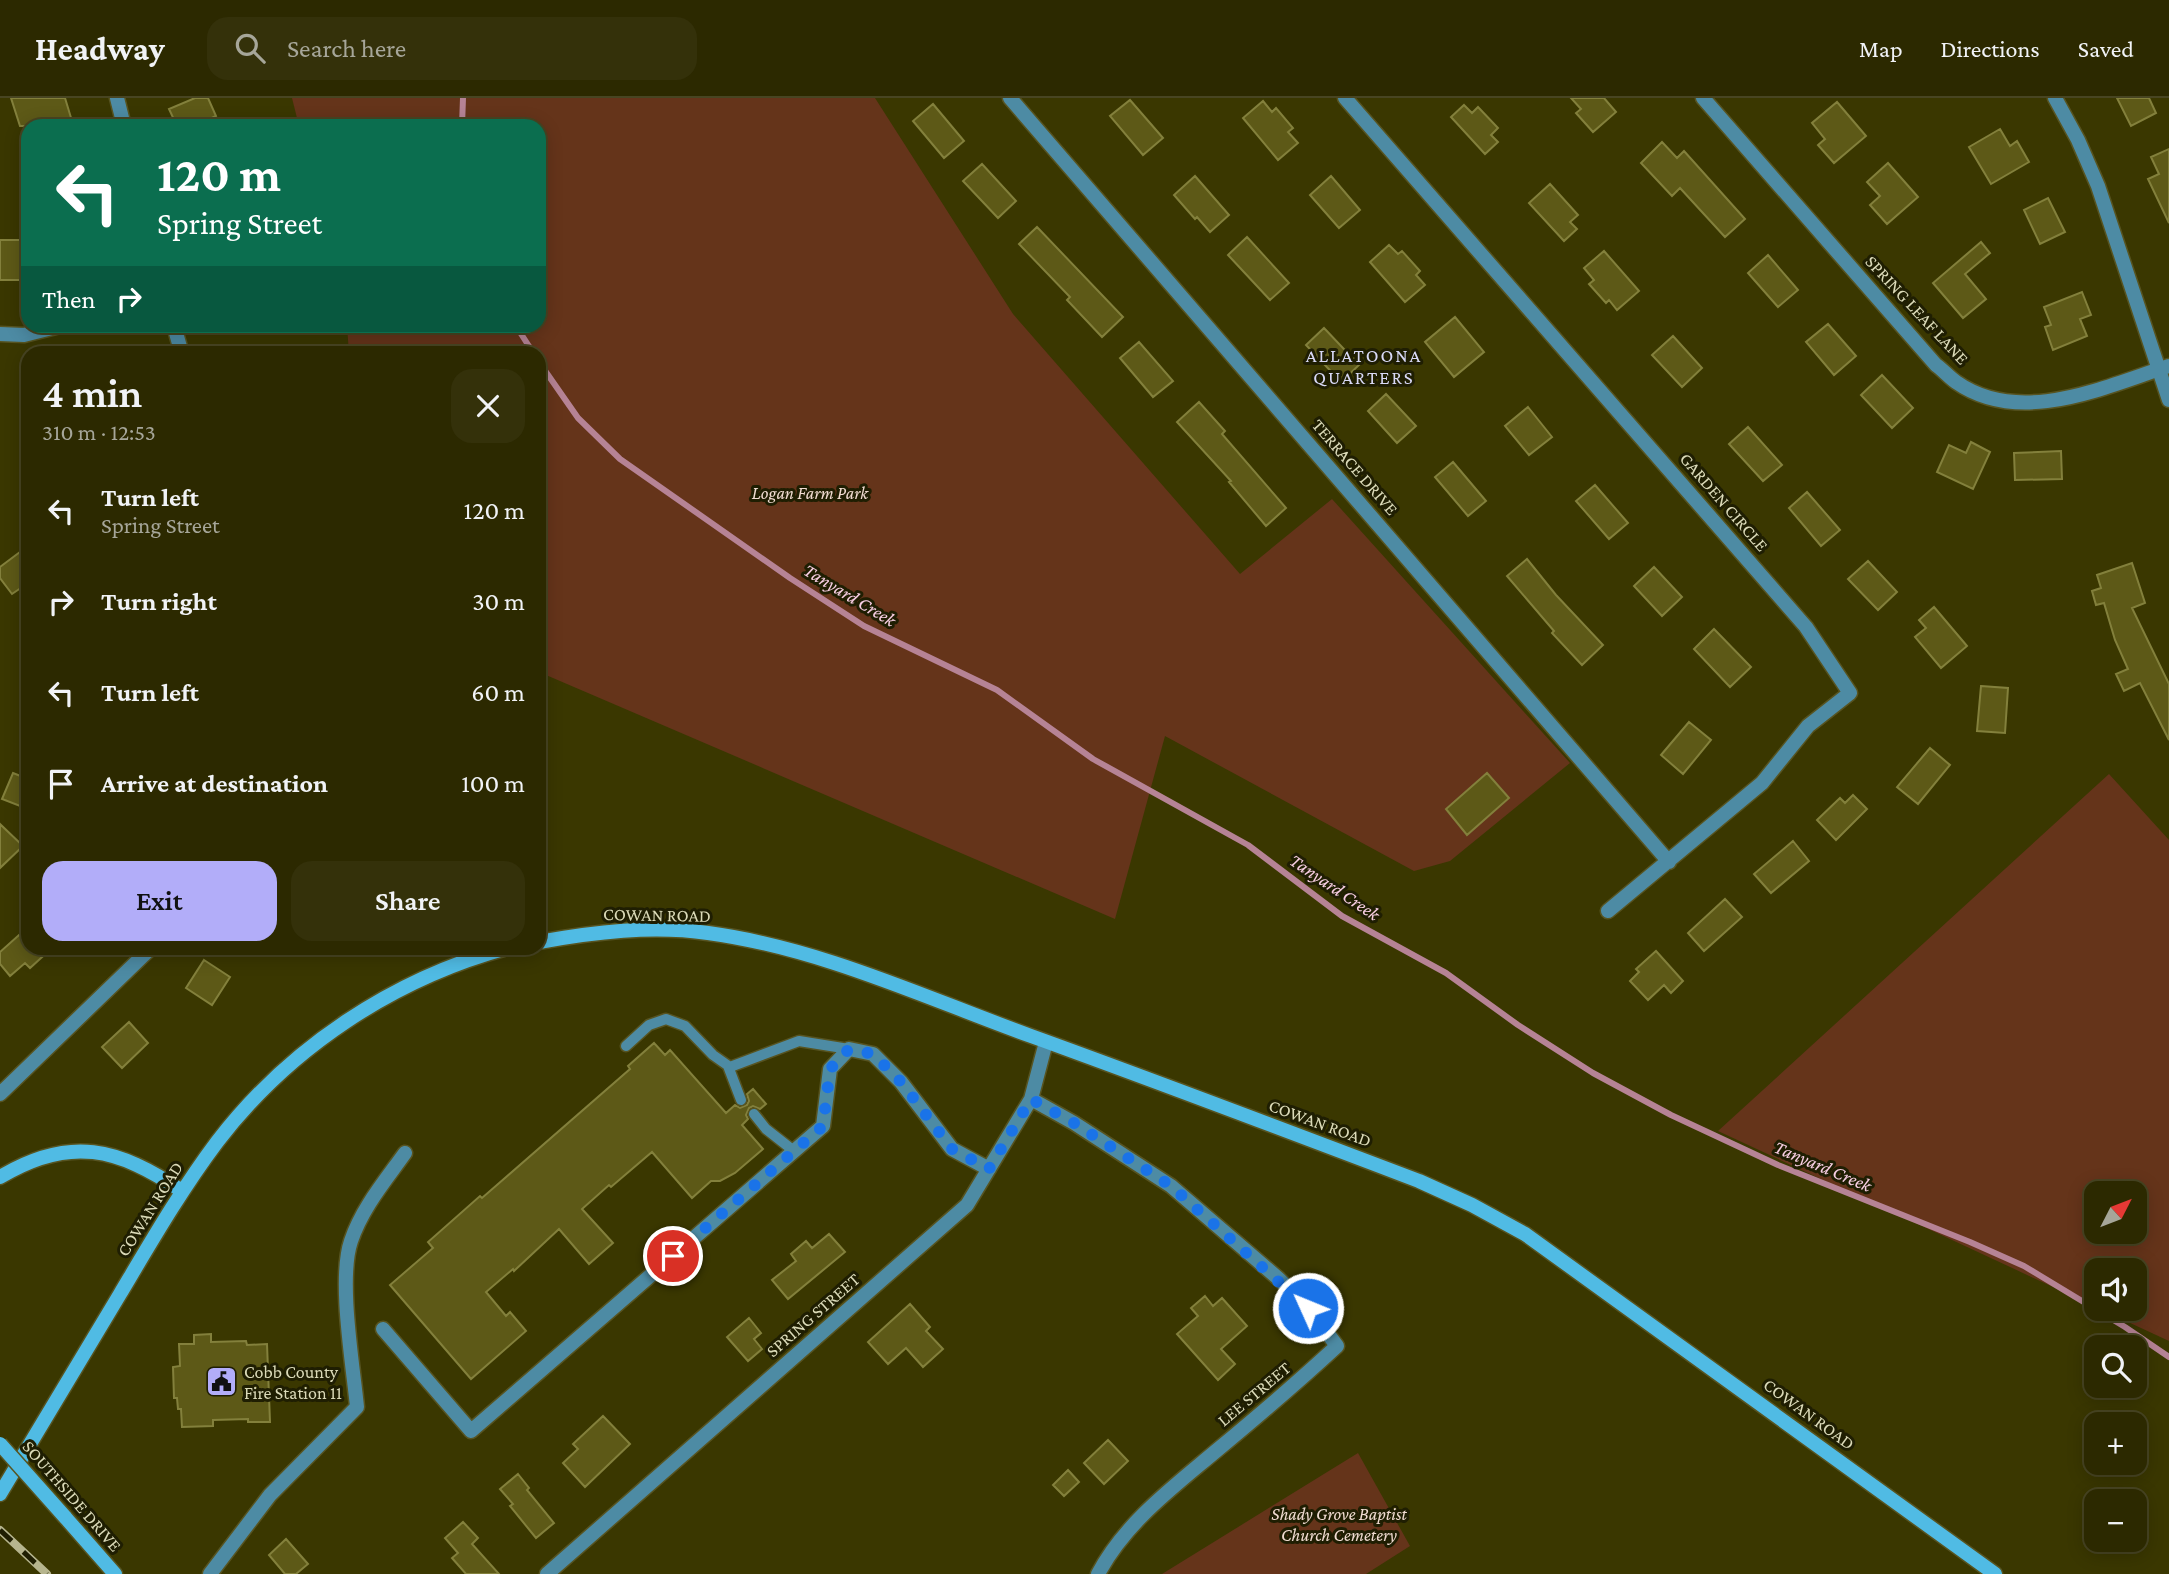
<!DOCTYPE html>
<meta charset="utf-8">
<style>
body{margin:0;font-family:"Crimson Pro",serif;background:#34310a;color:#f1f3f6;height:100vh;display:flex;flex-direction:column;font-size:26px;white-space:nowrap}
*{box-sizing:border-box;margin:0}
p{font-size:23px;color:#a6a699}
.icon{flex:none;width:38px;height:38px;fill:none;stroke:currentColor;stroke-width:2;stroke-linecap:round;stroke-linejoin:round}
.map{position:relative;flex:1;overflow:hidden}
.drawer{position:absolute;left:21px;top:248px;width:525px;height:609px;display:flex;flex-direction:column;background:#2c2900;border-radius:21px;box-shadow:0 4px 18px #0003,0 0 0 2px #484522}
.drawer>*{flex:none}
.top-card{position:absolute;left:21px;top:21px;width:525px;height:214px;border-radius:21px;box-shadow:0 4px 18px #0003,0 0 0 2px #484522;background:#0b6e4f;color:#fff;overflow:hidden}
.needle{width:46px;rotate:48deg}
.fabs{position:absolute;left:2084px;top:1083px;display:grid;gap:14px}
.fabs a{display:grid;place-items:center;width:63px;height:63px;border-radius:14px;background:#2c2900;box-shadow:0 4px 18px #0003,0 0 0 2px #484522;font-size:35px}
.pin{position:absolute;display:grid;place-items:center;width:60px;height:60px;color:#fff;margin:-30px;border:4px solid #fff;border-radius:50%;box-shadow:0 2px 7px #0007}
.me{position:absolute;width:77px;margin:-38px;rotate:314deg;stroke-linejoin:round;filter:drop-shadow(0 0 5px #0008)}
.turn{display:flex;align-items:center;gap:24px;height:147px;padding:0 21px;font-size:32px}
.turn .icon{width:91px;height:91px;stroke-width:2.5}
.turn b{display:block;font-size:49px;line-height:60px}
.then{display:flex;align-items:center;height:66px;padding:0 21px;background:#0003;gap:14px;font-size:26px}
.round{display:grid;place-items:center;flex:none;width:74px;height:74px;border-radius:21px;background:#34310a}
.headline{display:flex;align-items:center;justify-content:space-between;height:119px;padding:0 21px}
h1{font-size:42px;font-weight:600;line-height:52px}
.action{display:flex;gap:14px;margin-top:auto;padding:14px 21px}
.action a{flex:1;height:80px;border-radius:21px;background:#b2adf9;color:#111;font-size:28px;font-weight:600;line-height:80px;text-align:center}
.action a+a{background:#34310a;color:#f1f3f6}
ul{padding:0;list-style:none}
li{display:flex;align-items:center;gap:21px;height:91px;padding:0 21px}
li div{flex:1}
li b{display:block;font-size:26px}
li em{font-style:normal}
header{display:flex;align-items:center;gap:42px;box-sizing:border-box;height:98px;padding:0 35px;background:#2c2900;border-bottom:2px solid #484522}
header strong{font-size:33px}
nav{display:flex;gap:38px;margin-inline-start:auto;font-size:24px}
.search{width:490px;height:63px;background:#34310a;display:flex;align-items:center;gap:18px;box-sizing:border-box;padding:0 24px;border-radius:21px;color:#a6a699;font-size:26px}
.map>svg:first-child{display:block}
</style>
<header>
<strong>Headway</strong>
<div class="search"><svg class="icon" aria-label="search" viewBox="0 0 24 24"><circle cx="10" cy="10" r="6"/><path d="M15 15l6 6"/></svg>Search here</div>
<nav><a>Map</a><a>Directions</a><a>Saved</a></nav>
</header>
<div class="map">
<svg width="2169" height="1476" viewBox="0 0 2169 1476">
<rect width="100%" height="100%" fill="#3a3700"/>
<path fill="#65341a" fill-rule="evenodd" d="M 292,0 L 875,0 L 1013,216 L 1240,476 L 1332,401 L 1570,665 L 1450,763 L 1414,773 L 1165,638 L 1115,821 L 539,574 L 539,256 L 349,255 L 347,228 L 539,228 L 539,28 L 299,28 Z
M 2109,676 L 2169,742 L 2169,1243 L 2100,1211 L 2135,1211 L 2135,1172 L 2096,1172 L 2096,1209 L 1718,1033 ZM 2096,1096 L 2135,1096 L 2135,1134 L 2096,1134 Z
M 1358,1355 L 1410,1448 L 1366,1476 L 1162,1476 Z"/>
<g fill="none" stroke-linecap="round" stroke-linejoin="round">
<path stroke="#b68395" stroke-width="6" d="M 462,28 L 463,0
M 516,228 L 534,256
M 539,264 L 578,320 L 620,361 L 790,480 L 864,528 L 997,592 L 1093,661 L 1248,747 L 1342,818 L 1446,875 L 1518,927 L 1593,975 L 1671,1017 L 1778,1067 L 1970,1144 L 2024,1168 L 2125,1229 L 2169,1259"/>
</g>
<path fill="#5d5917" stroke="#83803c" stroke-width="2" d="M 11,0 L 65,0 L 72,23 L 56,28 L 20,28 Z
M 195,0 L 208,0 L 216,18 L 194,28 L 177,28 L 169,11 Z
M 1571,0 L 1604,0 L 1616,14 L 1593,34 L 1576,15 L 1581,11 Z
M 2117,0 L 2149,0 L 2156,15 L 2131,28 Z
M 1130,2 L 1163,40 L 1143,57 L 1110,18 Z
M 1263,3 L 1272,14 L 1276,10 L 1293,30 L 1288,34 L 1298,45 L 1278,62 L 1243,20 Z
M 1837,4 L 1866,38 L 1834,65 L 1818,47 L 1825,41 L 1812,25 Z
M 933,6 L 964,43 L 944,60 L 913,23 Z
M 1464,7 L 1472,15 L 1478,9 L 1498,30 L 1491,37 L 1498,44 L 1485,56 L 1451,19 Z
M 2000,31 L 2010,48 L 2017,43 L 2029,64 L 1991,86 L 1969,49 Z
M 1662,44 L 1677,60 L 1684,53 L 1745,121 L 1725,139 L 1680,90 L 1672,98 L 1641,65 Z
M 2169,51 L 2169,125 L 2148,81 L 2159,76 L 2151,59 Z
M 1888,65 L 1918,99 L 1887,126 L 1870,107 L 1880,98 L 1867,84 Z
M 982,66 L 1016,103 L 998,120 L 963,83 Z
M 1195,78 L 1229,117 L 1210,134 L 1197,119 L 1195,121 L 1174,97 Z
M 1331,78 L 1360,112 L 1339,130 L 1310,97 Z
M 1550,86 L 1578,117 L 1570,124 L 1577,131 L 1564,143 L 1529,105 Z
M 2048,100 L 2065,134 L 2040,146 L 2024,112 Z
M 1037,129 L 1123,219 L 1102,239 L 1067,202 L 1070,199 L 1019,146 Z
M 1247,139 L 1289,185 L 1270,202 L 1228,157 Z
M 0,142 L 28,142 L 28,182 L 0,182 Z
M 1981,144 L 1990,155 L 1965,176 L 1986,201 L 1963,220 L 1933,185 Z
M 1389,147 L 1398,156 L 1402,153 L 1420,173 L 1416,177 L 1425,187 L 1405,204 L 1370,164 Z
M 1604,153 L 1639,193 L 1617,212 L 1609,202 L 1606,205 L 1589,186 L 1594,182 L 1584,170 Z
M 1768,157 L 1798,192 L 1778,209 L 1748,175 Z
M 2082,194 L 2091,217 L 2080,221 L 2087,238 L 2053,252 L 2045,229 L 2051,227 L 2044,209 Z
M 1455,219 L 1484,254 L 1454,279 L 1425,244 Z
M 1828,226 L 1856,258 L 1834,277 L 1806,244 Z
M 1324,230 L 1359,267 L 1341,284 L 1306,247 Z
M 1673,238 L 1702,270 L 1682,289 L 1652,257 Z
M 1139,244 L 1173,283 L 1153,299 L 1120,260 Z
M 1882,277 L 1913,310 L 1892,330 L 1861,297 Z
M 1386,296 L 1416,328 L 1397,345 L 1368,313 Z
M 1199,304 L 1225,333 L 1222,336 L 1286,410 L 1266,428 L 1229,384 L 1231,383 L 1177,324 Z
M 1528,309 L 1552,339 L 1529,357 L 1505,328 Z
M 1748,329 L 1782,367 L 1763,383 L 1729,346 Z
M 1971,344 L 1990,354 L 1973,391 L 1937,374 L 1949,347 L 1966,355 Z
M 2061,353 L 2062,381 L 2015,382 L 2014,355 Z
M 1453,364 L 1486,403 L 1468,418 L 1435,379 Z
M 1595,387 L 1628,425 L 1609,441 L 1576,403 Z
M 1807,394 L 1840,432 L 1821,448 L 1789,410 Z
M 28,448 L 28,485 L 12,496 L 0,480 L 0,469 Z
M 1527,461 L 1556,497 L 1603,547 L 1582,567 L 1552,535 L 1554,533 L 1507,478 Z
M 1868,463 L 1897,494 L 1878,512 L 1848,481 Z
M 2132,465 L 2145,505 L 2132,510 L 2169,586 L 2169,642 L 2140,585 L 2124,593 L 2116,576 L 2128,571 L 2115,542 L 2104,505 L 2096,507 L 2092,493 L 2101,490 L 2097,477 Z
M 1654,469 L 1682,499 L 1662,518 L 1634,488 Z
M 1934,509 L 1967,548 L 1941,570 L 1915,539 L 1926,530 L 1919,522 Z
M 1714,531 L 1751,569 L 1730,589 L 1694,551 Z
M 1981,588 L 2008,590 L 2005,635 L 1977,633 Z
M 1689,624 L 1711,642 L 1683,676 L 1661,657 Z
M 1930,650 L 1950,667 L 1918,706 L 1897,689 Z
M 13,675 L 28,681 L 28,711 L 2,701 Z
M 1487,675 L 1509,700 L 1467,737 L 1446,711 Z
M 1853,697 L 1867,711 L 1836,742 L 1817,722 L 1840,700 L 1845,705 Z
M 0,726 L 23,748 L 0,770 Z
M 1793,743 L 1809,763 L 1771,795 L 1754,776 Z
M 1725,801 L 1742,819 L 1704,853 L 1688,835 Z
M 28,829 L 28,850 L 52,850 L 30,870 L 25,865 L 10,878 L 0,866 L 0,854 Z
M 1656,853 L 1683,883 L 1671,895 L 1664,887 L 1648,902 L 1630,883 L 1639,874 L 1636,871 Z
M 204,862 L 230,879 L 212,907 L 186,890 Z
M 129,924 L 148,945 L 122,970 L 102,949 Z
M 654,945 L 665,957 L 670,952 L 726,1015 L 735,1007 L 740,1010 L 747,1007 L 749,1003 L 747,996 L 753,991 L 766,1006 L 760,1011 L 753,1008 L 749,1010 L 746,1017 L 748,1021 L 742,1027 L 763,1051 L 735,1075 L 720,1083 L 711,1083 L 692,1100 L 652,1054 L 611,1089 L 609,1087 L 582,1111 L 613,1145 L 589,1166 L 559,1131 L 514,1173 L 513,1171 L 486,1194 L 506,1218 L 510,1214 L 526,1233 L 471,1281 L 390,1187 L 433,1150 L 428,1144 L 480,1098 L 482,1100 L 630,971 L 628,968 Z
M 829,1136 L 845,1154 L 788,1201 L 772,1182 L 796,1163 L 791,1156 L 806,1143 L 812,1150 Z
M 1205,1198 L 1213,1208 L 1222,1200 L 1247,1228 L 1221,1251 L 1235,1266 L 1218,1282 L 1177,1236 L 1198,1218 L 1191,1210 Z
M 910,1206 L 930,1229 L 926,1233 L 943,1251 L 923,1269 L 906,1250 L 888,1266 L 868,1244 Z
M 749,1220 L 761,1235 L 754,1241 L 762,1251 L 748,1263 L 727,1239 Z
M 211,1236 L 211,1244 L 246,1243 L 247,1247 L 267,1246 L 270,1324 L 248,1324 L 248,1321 L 213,1322 L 213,1328 L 182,1329 L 181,1311 L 178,1311 L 177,1300 L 174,1300 L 173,1269 L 180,1268 L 179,1246 L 194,1246 L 194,1237 Z
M 603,1318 L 630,1346 L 585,1389 L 563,1365 L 578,1351 L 573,1346 Z
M 1108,1342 L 1128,1363 L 1104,1386 L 1084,1365 Z
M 1068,1372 L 1079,1384 L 1064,1398 L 1053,1387 Z
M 518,1376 L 529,1390 L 527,1392 L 554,1425 L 536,1440 L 510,1408 L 513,1406 L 500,1391 Z
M 463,1424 L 478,1440 L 472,1446 L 499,1476 L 466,1476 L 452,1460 L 458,1455 L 445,1440 Z
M 286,1441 L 308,1466 L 296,1476 L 285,1476 L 269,1457 Z"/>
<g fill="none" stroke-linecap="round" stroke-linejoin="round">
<defs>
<path id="lane" d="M 626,948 L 649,927 L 666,921 L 685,928 L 713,957 L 730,969 L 799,943 L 849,951
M 728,968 L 741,1002
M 754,1016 L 766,1031 L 794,1053"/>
<path id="street" d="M 117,0 L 124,28
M 1010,0 L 1669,764
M 1345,0 L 1806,529 L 1850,595 L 1808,628 L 1762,685 L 1608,813
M 1703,0 L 1936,267 C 1943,272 1949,279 1956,284 C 2020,329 2104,289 2169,268
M 2055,0 L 2078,42 L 2098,88 L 2169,302
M 174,228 L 182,256
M 0,236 L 24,237 L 60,228
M 0,996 L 151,850
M 1031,1001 L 1074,1025 L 1171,1088 L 1279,1181 L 1309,1210 L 1337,1248 C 1298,1284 1257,1319 1216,1353 C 1172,1390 1125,1425 1098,1476
M 383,1231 L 471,1333 L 823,1028 L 830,971 L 849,951 L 873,956 L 901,984 L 952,1051 L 989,1071
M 210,1476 L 270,1397 L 357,1309 C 353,1267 338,1181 351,1143 C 362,1110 385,1083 405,1055
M 547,1476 L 967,1107 L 1031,1001 L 1046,944"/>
<path id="secondary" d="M 539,844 C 594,834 652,827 708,835 C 820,850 926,900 1031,938 C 1161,985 1290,1034 1419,1083 L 1472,1107 L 1525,1136 L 1995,1476
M 0,1079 C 70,1037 118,1050 182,1093
M 0,1396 C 40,1329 80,1262 120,1196 C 151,1144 181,1092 217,1044 C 289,950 393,881 507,850
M 65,1419 L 115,1476"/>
</defs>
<use href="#lane" stroke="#575421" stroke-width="13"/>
<use href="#street" stroke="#575421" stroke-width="17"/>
<use href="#secondary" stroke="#575421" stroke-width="17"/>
<use href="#lane" stroke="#4d8ba4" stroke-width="10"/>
<use href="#street" stroke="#4d8ba4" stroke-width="14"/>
<use href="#secondary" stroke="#50bbe4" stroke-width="14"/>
<defs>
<path id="rail" d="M 0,1432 L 47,1476"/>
</defs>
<use href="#rail" stroke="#b6b58e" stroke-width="8"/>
<use href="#rail" stroke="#1f1e02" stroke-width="5" stroke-dasharray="16" stroke-linecap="butt"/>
<defs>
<path id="secondary-bridge" d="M 0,1346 L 65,1419"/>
</defs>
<use href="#secondary-bridge" stroke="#575421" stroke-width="17" stroke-linecap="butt"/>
<use href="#secondary-bridge" stroke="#50bbe4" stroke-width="14"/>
</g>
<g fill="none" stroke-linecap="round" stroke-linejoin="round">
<path stroke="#1a73e8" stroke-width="12" stroke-dasharray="0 21.6" d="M 673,1158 L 823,1028 L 830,971 L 849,951 L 873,956 L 901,984 L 952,1051 L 989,1071 L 1031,1001 L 1074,1025 L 1171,1088 L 1308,1210"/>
</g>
<defs>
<symbol id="civic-square" viewBox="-11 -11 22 22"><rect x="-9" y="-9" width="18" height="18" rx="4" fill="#b2adf9" stroke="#1f1e02"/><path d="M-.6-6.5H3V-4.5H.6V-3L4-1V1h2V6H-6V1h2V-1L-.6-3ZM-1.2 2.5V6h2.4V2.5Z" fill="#111"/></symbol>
</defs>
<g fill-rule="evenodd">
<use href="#civic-square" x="204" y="1266" width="35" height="35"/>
</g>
<g text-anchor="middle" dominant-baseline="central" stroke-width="6" stroke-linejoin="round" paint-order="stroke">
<g font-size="18" fill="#dbdab8" stroke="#1f1e02">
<text transform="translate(1917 212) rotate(47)">SPRING LEAF LANE</text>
<text transform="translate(1355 369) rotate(49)">TERRACE DRIVE</text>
<text transform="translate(1724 404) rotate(49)">GARDEN CIRCLE</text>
<text transform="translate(657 817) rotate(1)">COWAN ROAD</text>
<text transform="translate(1320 1025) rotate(20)">COWAN ROAD</text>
<text transform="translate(150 1111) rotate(-58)">COWAN ROAD</text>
<text transform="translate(813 1217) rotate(-41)">SPRING STREET</text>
<text transform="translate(1254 1296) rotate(-40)">LEE STREET</text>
<text transform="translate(1809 1316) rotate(36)">COWAN ROAD</text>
<text transform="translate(72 1398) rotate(49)">SOUTHSIDE DRIVE</text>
</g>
<g font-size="18" font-style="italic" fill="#f1dcd2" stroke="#1f1e02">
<text x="810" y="395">Logan Farm Park</text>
<text x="1339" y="1416">Shady Grove Baptist<tspan x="1339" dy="21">Church Cemetery</tspan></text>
</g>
<g font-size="18" fill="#dbdab8" stroke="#1f1e02" text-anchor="start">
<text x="244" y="1274">Cobb County<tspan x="244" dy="21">Fire Station 11</tspan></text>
</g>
<g font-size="19" letter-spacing="2" fill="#d9d9f6" stroke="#1f1e02">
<text x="1364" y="257">ALLATOONA<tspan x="1364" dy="22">QUARTERS</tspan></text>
</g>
<g font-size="19" font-style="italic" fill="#f8cee3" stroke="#1f1e02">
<text transform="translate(850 497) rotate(31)">Tanyard Creek</text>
<text transform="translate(1335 789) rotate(34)">Tanyard Creek</text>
<text transform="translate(1823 1068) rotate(23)">Tanyard Creek</text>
</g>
</g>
</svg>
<div class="fabs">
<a><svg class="needle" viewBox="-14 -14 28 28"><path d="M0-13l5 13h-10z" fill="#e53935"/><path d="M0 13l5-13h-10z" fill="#a6a699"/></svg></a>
<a><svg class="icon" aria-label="sound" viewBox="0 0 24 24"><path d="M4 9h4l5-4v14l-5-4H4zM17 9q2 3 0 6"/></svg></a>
<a><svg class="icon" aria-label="search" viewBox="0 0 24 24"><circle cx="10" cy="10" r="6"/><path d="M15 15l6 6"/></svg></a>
<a>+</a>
<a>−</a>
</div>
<div class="pin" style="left:673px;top:1158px;background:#d93025"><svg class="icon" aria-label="arrive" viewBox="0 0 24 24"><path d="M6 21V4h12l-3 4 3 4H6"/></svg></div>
<svg class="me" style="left:1308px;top:1210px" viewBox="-20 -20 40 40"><circle r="17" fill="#1a73e8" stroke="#fff" stroke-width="3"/><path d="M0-11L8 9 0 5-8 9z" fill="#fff"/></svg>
<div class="top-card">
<div class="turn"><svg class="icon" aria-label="left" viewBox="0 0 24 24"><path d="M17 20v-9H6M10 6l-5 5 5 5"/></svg><div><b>120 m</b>Spring Street</div></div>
<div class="then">Then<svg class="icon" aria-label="right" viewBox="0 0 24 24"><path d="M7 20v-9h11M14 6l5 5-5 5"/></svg></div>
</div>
<section class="drawer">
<div class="headline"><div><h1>4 min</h1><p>310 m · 12:53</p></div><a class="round"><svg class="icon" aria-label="close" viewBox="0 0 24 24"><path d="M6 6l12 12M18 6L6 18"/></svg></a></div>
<ul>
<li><svg class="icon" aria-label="left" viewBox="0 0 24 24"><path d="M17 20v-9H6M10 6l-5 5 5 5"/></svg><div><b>Turn left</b><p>Spring Street</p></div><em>120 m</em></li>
<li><svg class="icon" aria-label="right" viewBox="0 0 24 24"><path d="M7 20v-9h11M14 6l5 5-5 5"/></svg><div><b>Turn right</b></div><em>30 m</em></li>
<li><svg class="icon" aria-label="left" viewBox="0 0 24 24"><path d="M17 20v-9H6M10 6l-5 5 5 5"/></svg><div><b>Turn left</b></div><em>60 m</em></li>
<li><svg class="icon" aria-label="arrive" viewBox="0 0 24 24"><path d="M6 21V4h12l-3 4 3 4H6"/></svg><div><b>Arrive at destination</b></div><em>100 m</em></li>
</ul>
<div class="action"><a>Exit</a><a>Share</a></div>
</section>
</div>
